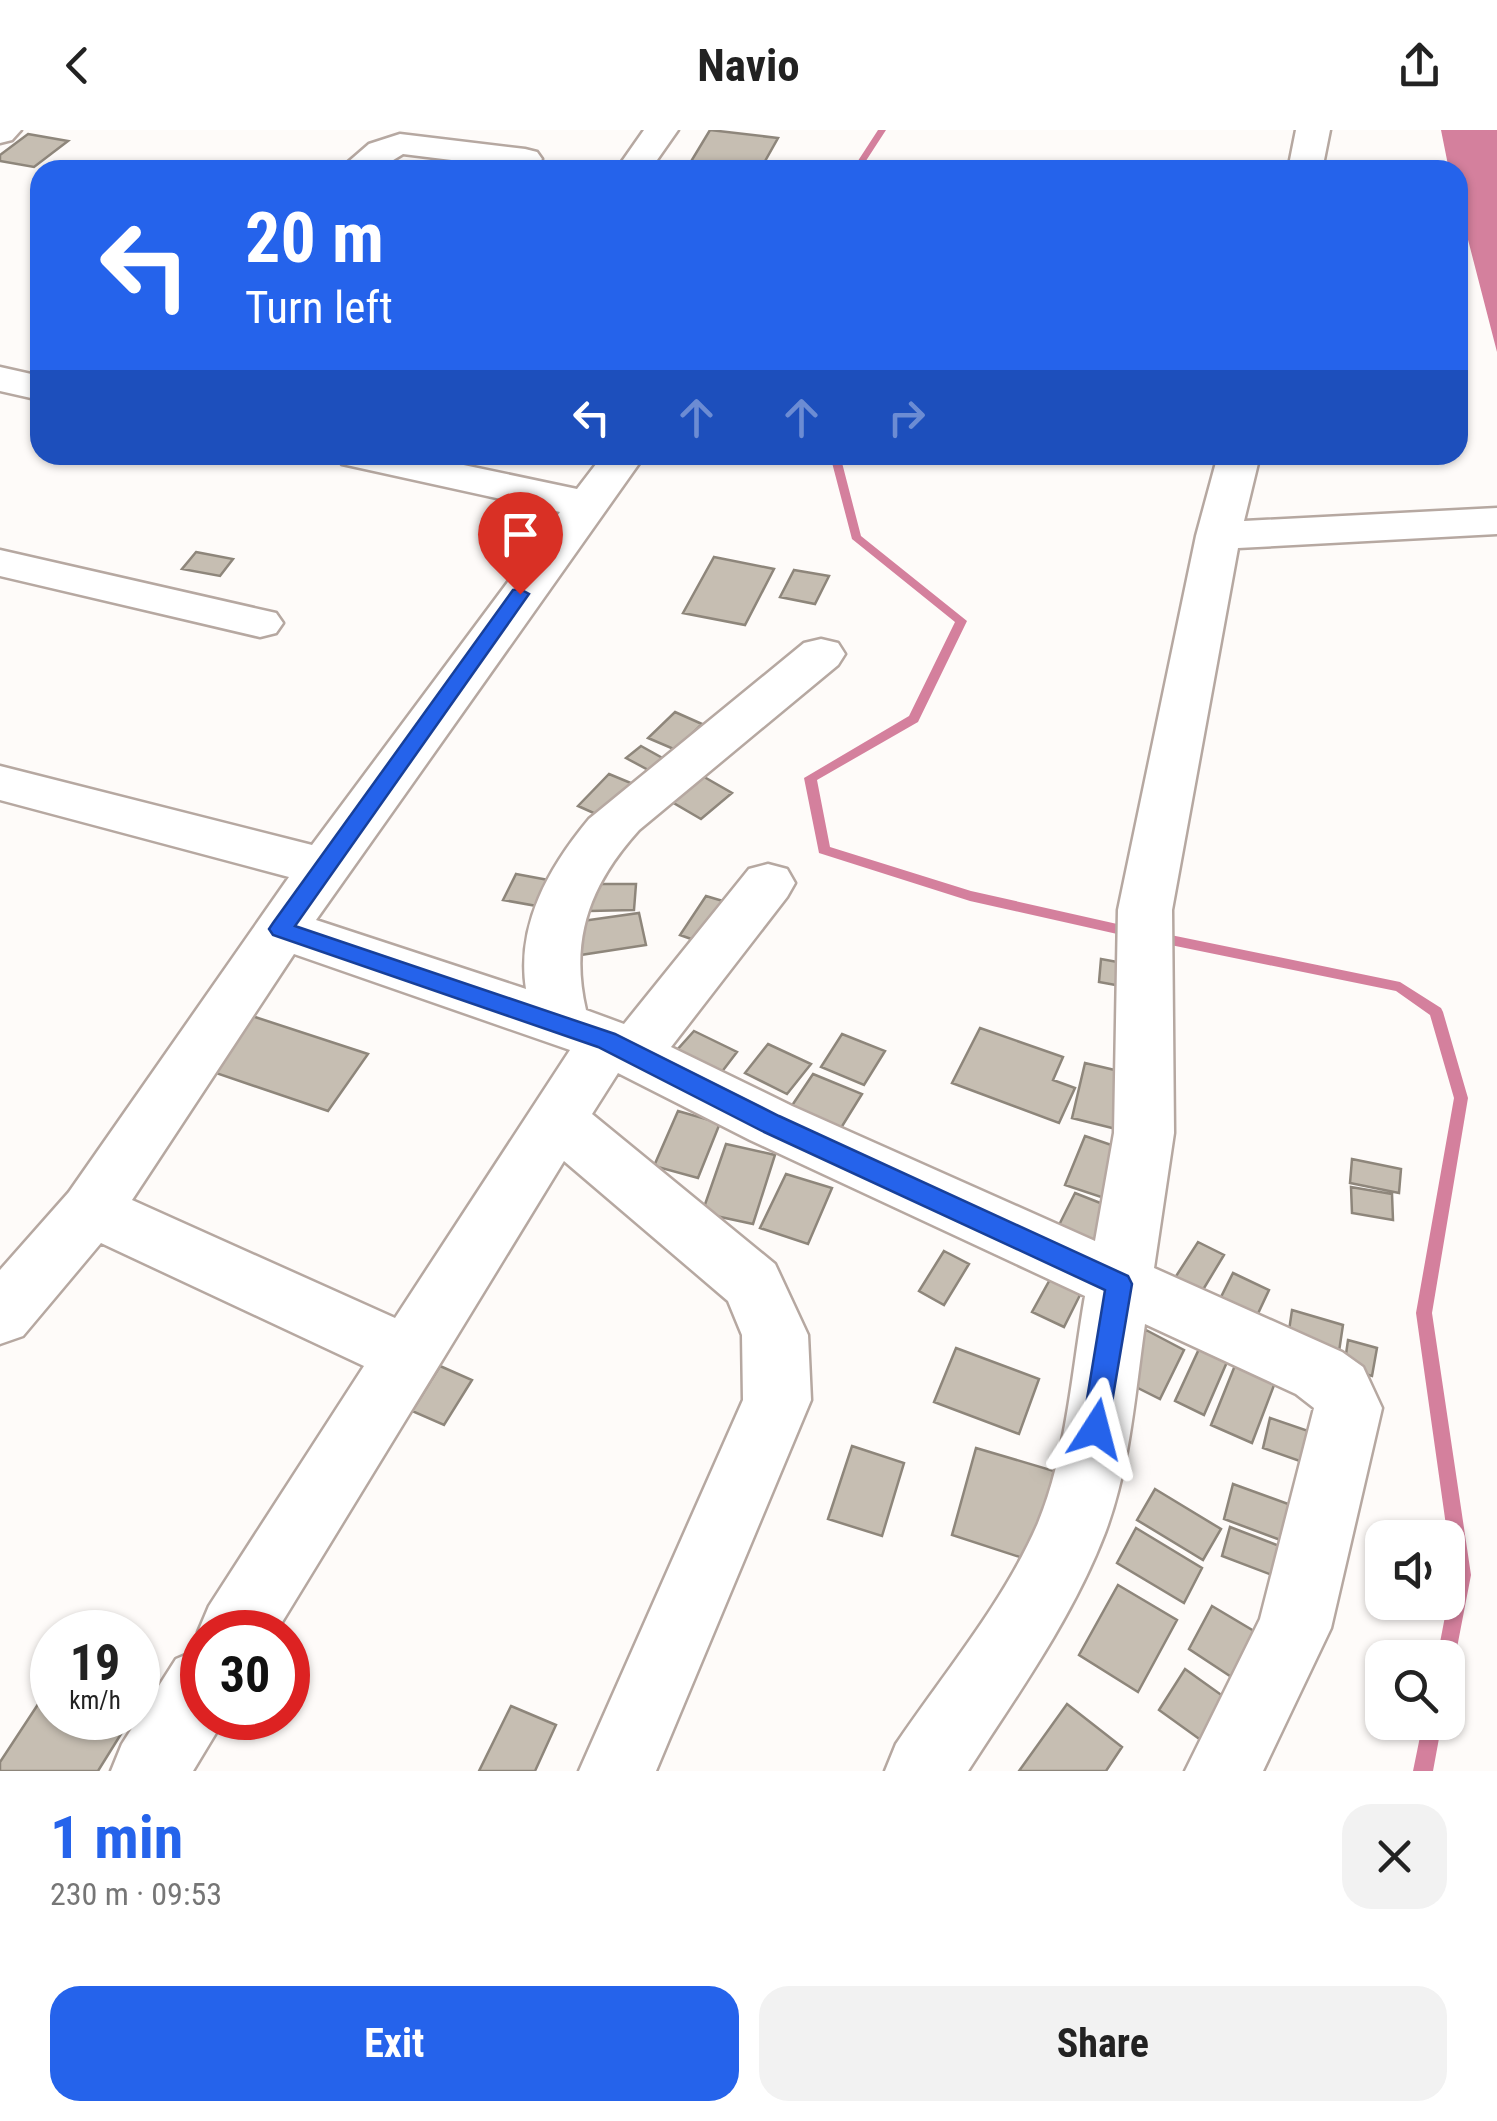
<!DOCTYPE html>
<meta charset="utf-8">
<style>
body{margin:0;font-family:"Roboto Condensed",sans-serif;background:#f2f2f2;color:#222;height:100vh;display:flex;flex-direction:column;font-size:38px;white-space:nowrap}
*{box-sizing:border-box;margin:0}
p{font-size:32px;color:#767676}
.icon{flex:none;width:55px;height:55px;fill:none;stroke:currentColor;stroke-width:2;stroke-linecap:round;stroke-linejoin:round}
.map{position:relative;height:1641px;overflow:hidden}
.sheet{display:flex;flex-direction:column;background:#fff;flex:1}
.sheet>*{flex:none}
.hud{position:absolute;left:30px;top:30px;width:1438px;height:305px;border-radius:30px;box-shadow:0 2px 8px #0004;background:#2563eb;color:#fff;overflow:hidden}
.tools{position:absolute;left:1365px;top:1390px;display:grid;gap:20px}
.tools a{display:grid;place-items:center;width:100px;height:100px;border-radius:20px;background:#fff;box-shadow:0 2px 8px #0004;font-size:50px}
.speed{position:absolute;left:30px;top:1480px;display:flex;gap:20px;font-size:50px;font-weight:700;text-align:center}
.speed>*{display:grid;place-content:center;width:130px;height:130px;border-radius:50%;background:#fff;box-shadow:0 2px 8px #0004;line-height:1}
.speed small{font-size:25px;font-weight:400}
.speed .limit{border:15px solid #d22;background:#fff;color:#111}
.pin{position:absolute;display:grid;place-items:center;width:85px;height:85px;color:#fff;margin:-102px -42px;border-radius:50% 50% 50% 0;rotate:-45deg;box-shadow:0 0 10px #0007}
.pin .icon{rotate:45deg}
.me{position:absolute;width:110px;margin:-55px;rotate:9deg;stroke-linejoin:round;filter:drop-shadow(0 0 8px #0008)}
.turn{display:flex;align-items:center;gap:35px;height:210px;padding:0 50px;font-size:45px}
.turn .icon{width:130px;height:130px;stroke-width:2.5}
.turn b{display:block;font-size:70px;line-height:85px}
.lanes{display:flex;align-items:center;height:95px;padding:0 50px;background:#0003;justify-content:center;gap:50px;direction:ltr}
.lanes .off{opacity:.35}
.round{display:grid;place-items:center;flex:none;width:105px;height:105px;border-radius:30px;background:#f2f2f2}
.headline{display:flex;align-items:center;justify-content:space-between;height:170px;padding:0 50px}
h1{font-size:60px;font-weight:700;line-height:75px;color:#2563eb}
.button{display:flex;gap:20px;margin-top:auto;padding:20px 50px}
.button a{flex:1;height:115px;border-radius:30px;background:#2563eb;color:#fff;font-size:40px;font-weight:700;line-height:115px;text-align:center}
.button a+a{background:#f2f2f2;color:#222}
header{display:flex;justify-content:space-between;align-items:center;height:130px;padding:0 50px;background:#fff;font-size:45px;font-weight:700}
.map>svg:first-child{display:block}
</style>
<header><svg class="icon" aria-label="back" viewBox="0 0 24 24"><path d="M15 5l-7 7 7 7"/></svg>Navio<svg class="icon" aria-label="share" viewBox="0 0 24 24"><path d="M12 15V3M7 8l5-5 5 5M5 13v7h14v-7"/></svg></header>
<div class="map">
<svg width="1497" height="1641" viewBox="0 0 1497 1641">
<rect width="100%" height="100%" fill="#fefbf9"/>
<path fill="#d4809d" d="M 1441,0 L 1497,0 L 1497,222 L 1458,71 L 1458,40 L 1449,40 Z"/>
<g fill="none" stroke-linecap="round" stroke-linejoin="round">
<path fill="#d4809d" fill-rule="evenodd" d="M 878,0 L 886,0 L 860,40 L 852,40 Z
M 830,325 L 840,325 L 861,406 L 967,491 L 918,592 L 817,650 L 830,717 L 971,761 L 1135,798 L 1142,803 L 1140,807 L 1135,808 L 970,771 L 819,723 L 804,648 L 909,586 L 955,492 L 852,409 Z
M 1156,802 L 1400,852 L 1441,878 L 1443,882 L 1468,968 L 1432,1183 L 1471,1445 L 1455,1528 L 1453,1535 L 1448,1537 L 1448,1528 L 1437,1528 L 1453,1445 L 1416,1183 L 1454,968 L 1430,885 L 1396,861 L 1151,811 L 1149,807 L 1151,803 Z
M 1423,1592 L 1442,1592 L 1433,1641 L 1413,1641 Z"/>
</g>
<path fill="#c6beb2" stroke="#8e867b" stroke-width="2.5" d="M 710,0 L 778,8 L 760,40 L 687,38 Z
M 28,4 L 68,11 L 34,37 L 0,31 L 0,25 Z
M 196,422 L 233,429 L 220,446 L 182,439 Z
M 714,427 L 774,439 L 745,495 L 683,483 Z
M 794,440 L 829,446 L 815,474 L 780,467 Z
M 675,582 L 702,594 L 676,620 L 648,608 Z
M 641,616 L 666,630 L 652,642 L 626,628 Z
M 692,640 L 732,663 L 701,689 L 660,665 Z
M 609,644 L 638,656 L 607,689 L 578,676 Z
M 516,744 L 559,752 L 548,778 L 503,770 Z
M 592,754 L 636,754 L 634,780 L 590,781 Z
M 706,766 L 733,774 L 708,815 L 680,805 Z
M 639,783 L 646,815 L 574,826 L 568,793 Z
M 1101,829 L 1123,833 L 1121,856 L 1099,852 Z
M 252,886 L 368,924 L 328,981 L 210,941 Z
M 980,898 L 1063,927 L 1053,950 L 1075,958 L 1059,993 L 952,953 Z
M 694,901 L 737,922 L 721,943 L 677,920 Z
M 842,904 L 885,921 L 864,955 L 821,937 Z
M 768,914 L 811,934 L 787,964 L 745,943 Z
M 1085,933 L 1136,945 L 1124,1001 L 1072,988 Z
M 813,944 L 862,964 L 841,998 L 791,977 Z
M 678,981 L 720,993 L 698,1048 L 654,1036 Z
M 1085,1006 L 1132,1022 L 1113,1071 L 1065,1055 Z
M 726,1014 L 775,1025 L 753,1094 L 702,1083 Z
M 1352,1029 L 1401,1039 L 1399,1063 L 1350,1053 Z
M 786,1044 L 832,1058 L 808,1114 L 760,1098 Z
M 1351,1057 L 1392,1064 L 1393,1090 L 1352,1083 Z
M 1075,1063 L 1113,1078 L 1093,1121 L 1054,1105 Z
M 1198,1112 L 1224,1125 L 1198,1168 L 1171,1154 Z
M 944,1121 L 969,1134 L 944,1175 L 919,1161 Z
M 1233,1143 L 1269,1160 L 1254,1192 L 1217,1175 Z
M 1053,1144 L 1084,1157 L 1064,1197 L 1032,1182 Z
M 1292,1180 L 1343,1195 L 1337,1235 L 1286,1221 Z
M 1146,1200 L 1184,1220 L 1160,1269 L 1120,1249 Z
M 1348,1210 L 1377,1218 L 1372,1246 L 1344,1238 Z
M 956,1218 L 1039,1249 L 1019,1304 L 934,1272 Z
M 1199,1219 L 1227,1232 L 1204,1285 L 1175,1271 Z
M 1236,1233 L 1276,1250 L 1252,1313 L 1211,1295 Z
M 440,1236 L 472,1250 L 444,1295 L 412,1281 Z
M 1270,1288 L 1320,1305 L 1314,1336 L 1263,1318 Z
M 852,1316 L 904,1333 L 882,1406 L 828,1389 Z
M 976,1318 L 1054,1341 L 1032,1431 L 952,1405 Z
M 1233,1354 L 1302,1379 L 1294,1415 L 1224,1389 Z
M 1155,1359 L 1221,1399 L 1203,1430 L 1137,1390 Z
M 1230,1397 L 1300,1424 L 1293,1453 L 1222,1426 Z
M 1136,1398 L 1202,1438 L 1184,1473 L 1117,1433 Z
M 1118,1455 L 1177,1490 L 1138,1562 L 1079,1525 Z
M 1212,1476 L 1269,1510 L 1245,1556 L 1189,1519 Z
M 1185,1539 L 1241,1579 L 1216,1621 L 1159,1580 Z
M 52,1553 L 52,1588 L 131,1588 L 98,1641 L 0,1641 L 0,1632 Z
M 1067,1574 L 1122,1617 L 1106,1641 L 1019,1641 Z
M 511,1576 L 556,1595 L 535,1641 L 479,1641 Z"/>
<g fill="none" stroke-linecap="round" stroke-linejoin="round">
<defs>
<path id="minor" d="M 0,0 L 21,0 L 12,10 L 0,13 Z
M 644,0 L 678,0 L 650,40 L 616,40 Z
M 1296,0 L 1330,0 L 1322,40 L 1288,40 Z
M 400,4 L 525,19 L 537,22 L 542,29 L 537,36 L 525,39 L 403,24 L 377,40 L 339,40 L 369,14 Z
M 0,237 L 40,246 L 40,270 L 0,261 Z
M 336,325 L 416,325 L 577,359 L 603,325 L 645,325 L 316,790 L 526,859 C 516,795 549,737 589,689 L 804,513 L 821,509 L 838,513 L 845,524 L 838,535 L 639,700 C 591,753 569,808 586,880 L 624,894 L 749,739 L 768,734 L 787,739 L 795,753 L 787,767 L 671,917 L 792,976 L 1095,1111 L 1114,1003 L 1118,780 L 1196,406 L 1218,325 L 1260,325 L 1244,391 L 1497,378 L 1497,404 L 1238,418 L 1172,780 L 1174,1003 L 1154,1138 L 1342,1222 L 1363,1237 L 1382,1278 L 1331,1498 L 1263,1641 L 1185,1641 L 1260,1489 L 1314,1278 L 1296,1264 L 1145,1194 C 1135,1264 1130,1337 1105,1403 C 1072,1489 1017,1565 968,1641 L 885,1641 L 896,1614 C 944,1543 1004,1472 1038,1393 C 1067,1323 1072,1240 1085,1166 L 750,1010 L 618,943 L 592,984 L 775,1134 L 808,1205 L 811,1270 L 656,1641 L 579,1641 L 743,1270 L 742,1205 L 728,1171 L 564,1031 L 276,1502 L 202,1502 L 202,1512 L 198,1502 L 209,1476 L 364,1236 L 101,1113 L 23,1206 L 0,1214 L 0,1140 L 69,1062 L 289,747 L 0,670 L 0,636 L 312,715 L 560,382 L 342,334 ZM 294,824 L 570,920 L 395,1188 L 132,1070 Z
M 0,420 L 276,483 L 283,493 L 276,503 L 260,507 L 0,446 Z
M 202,1518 L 202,1588 L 225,1588 L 193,1641 L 111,1641 L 122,1614 L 176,1529 Z"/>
</defs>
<use href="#minor" stroke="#b6a8a1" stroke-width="5"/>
<use href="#minor" fill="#fff" fill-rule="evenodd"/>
</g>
<path fill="#2563eb" stroke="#184099" stroke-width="2.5" d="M 520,459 L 529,464 L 295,796 L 615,904 L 779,986 L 1128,1146 L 1132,1154 L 1106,1308 L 1096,1312 L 1086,1308 L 1082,1299 L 1105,1160 L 762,1001 L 598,917 L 273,805 L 269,799 L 273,793 L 513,460 Z"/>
</svg>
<div class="tools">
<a><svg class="icon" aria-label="sound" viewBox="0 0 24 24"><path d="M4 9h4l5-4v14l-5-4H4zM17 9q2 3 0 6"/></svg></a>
<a><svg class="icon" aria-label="search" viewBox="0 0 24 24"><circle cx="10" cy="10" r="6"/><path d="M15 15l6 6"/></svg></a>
</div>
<div class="speed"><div>19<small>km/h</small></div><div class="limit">30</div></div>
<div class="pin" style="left:520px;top:464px;background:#d93025"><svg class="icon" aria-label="arrive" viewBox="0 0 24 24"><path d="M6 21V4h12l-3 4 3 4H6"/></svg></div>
<svg class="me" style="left:1096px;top:1299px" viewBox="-20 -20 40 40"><path d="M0-17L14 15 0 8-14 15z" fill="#2563eb" stroke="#fff" stroke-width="4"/></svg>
<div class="hud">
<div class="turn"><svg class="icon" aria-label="left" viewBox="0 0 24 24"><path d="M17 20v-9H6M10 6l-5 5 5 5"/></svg><div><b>20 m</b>Turn left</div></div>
<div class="lanes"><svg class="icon" aria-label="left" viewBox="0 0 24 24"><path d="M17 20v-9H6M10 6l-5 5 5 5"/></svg><svg class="icon off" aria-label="ahead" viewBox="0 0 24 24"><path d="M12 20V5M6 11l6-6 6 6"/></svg><svg class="icon off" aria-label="ahead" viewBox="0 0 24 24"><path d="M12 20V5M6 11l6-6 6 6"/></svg><svg class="icon off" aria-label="right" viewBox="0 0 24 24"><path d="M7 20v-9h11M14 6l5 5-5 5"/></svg></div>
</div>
</div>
<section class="sheet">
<div class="headline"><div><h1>1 min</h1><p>230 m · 09:53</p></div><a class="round"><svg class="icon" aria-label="close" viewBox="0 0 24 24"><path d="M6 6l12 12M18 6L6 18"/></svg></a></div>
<div class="button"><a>Exit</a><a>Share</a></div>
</section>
